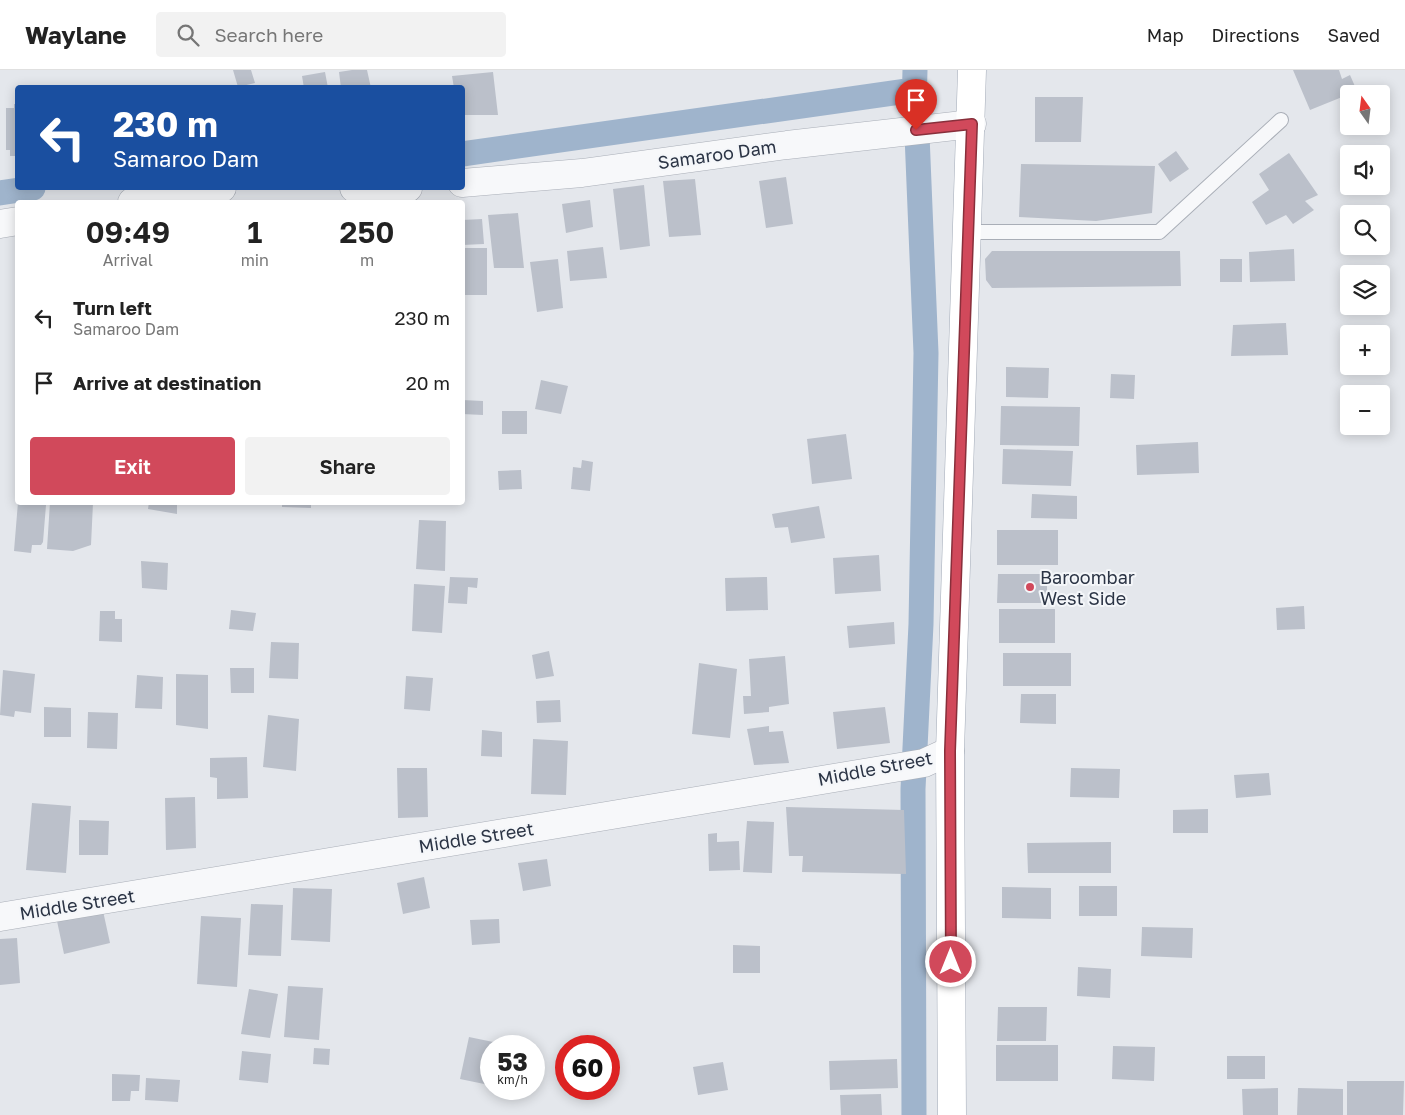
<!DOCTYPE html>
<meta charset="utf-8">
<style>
body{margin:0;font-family:"Golos Text",sans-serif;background:#f2f2f2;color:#222;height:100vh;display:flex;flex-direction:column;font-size:19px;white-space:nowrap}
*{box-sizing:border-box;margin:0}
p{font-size:16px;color:#767676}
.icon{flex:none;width:28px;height:28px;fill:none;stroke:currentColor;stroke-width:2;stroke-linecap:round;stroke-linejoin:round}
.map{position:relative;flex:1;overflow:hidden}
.details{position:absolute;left:15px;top:130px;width:450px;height:305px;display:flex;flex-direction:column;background:#fff;border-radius:5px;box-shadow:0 2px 12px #0003}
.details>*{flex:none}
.guide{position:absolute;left:15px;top:15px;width:450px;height:105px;border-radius:5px;box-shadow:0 2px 12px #0003;background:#1a4fa0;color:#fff;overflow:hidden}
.needle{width:32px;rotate:346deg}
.fabs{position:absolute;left:1340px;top:15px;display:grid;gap:10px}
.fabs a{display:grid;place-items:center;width:50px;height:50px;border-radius:5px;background:#fff;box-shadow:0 2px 12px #0003;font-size:25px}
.speed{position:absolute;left:480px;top:965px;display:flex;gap:10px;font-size:25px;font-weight:700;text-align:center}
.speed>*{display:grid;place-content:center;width:65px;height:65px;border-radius:50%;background:#fff;box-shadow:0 2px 12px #0003;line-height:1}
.speed small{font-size:12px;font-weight:400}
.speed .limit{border:8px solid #d22;background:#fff;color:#111}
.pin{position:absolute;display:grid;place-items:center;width:42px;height:42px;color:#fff;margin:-51px -21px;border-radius:50% 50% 50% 0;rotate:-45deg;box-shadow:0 0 5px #0007}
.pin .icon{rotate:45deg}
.me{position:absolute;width:55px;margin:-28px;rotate:0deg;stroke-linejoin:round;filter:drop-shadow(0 0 4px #0008)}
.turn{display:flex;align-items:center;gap:18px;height:105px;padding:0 15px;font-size:22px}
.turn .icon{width:65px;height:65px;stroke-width:2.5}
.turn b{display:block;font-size:35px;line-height:42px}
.eta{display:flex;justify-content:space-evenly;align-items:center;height:85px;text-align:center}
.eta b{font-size:30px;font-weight:600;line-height:35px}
.button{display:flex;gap:10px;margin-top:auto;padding:10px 15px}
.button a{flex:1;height:58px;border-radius:5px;background:#d1495b;color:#fff;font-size:20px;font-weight:600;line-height:58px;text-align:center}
.button a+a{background:#f2f2f2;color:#222}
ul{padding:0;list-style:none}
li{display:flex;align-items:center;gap:15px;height:65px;padding:0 15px}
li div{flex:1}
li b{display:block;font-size:19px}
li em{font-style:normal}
header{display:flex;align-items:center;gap:30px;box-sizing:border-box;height:70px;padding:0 25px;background:#fff;border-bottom:1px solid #e0e0e0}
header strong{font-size:24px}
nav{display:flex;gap:28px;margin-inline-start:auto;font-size:18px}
.search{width:350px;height:45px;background:#f2f2f2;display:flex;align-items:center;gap:12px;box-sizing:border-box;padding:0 18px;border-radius:5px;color:#767676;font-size:19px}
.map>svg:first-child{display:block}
</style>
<header>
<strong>Waylane</strong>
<div class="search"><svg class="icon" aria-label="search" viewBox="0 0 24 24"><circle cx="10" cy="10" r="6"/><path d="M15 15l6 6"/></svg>Search here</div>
<nav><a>Map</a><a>Directions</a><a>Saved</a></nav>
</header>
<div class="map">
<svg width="1405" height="1045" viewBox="0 0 1405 1045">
<rect width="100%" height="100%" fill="#e4e7ec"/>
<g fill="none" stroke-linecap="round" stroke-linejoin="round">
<path stroke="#9fb4cc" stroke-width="25" d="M 914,39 L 915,0
M 462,84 L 914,20
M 0,123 L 33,118
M 914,1045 L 913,719 L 921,554 L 926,283 L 917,65"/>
</g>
<path fill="#bbc0ca" d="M 233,0 L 251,0 L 255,13 L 238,17 Z
M 352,0 L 367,0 L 371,18 L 341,18 L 339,2 Z
M 1293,0 L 1339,0 L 1342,9 L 1350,5 L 1357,21 L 1310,40 Z
M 325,2 L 328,18 L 304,18 L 302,6 Z
M 493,2 L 498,45 L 462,45 L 462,18 L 454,18 L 452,6 Z
M 1035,27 L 1083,27 L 1081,72 L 1035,72 Z
M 14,34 L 18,34 L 18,81 L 15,81 L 15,86 L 10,86 L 10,80 L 6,80 L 6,38 L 14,38 Z
M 1176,81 L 1189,99 L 1170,112 L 1158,94 Z
M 1289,83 L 1318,125 L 1305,131 L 1314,140 L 1293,154 L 1286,145 L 1266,155 L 1252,132 L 1269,120 L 1259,104 Z
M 1021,94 L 1155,96 L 1152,143 L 1096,151 L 1019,147 Z
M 786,107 L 793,154 L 766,158 L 759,111 Z
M 695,109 L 701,165 L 669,167 L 663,111 Z
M 644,115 L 650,176 L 620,180 L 613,119 Z
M 590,130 L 593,157 L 566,163 L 562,134 Z
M 518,143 L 524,198 L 494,198 L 488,145 Z
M 482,149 L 484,174 L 462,175 L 462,150 Z
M 603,177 L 607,208 L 570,211 L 567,181 Z
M 462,178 L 487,178 L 487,225 L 462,225 Z
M 1294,179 L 1295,211 L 1250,212 L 1249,182 Z
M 992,181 L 1180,181 L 1181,216 L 992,218 L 986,210 L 985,189 Z
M 558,189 L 563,238 L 537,242 L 530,192 Z
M 1220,189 L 1242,189 L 1242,212 L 1220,212 Z
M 1286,253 L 1288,285 L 1231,286 L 1233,255 Z
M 1006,297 L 1049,298 L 1048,328 L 1006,327 Z
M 1111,304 L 1135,305 L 1134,329 L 1110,328 Z
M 541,310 L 568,316 L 561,344 L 535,339 Z
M 462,330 L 483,331 L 483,345 L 462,344 Z
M 1001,336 L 1080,337 L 1079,376 L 1000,375 Z
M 502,341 L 527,341 L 527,364 L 502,364 Z
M 846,364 L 852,409 L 812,414 L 807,369 Z
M 1198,372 L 1199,403 L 1137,405 L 1136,375 Z
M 1003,379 L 1073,381 L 1071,416 L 1002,414 Z
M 582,390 L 593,392 L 590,421 L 571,419 L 573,397 L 581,398 Z
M 521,400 L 522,419 L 499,420 L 498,401 Z
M 1032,424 L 1077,426 L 1077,449 L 1031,448 Z
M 18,432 L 46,435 L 43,472 L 41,475 L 32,475 L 31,483 L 14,481 Z
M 50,432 L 93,433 L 91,475 L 73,481 L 47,479 Z
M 149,432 L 177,432 L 177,444 L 148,439 Z
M 282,432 L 311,432 L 311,438 L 282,437 Z
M 819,436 L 825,468 L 791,473 L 788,457 L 775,458 L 772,444 Z
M 419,450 L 446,451 L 445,501 L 416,499 Z
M 997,460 L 1058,460 L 1058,495 L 997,495 Z
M 879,485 L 881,521 L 835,524 L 833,488 Z
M 141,491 L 168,493 L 167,520 L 142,518 Z
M 998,504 L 1047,504 L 1047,533 L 997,533 Z
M 450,507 L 478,508 L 477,518 L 468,517 L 467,534 L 448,533 Z
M 767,507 L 768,540 L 726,541 L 725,508 Z
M 414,514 L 445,516 L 442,563 L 412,561 Z
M 1304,536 L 1305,559 L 1277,560 L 1276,538 Z
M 999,539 L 1055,539 L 1055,573 L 999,573 Z
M 231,540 L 256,543 L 253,561 L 229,559 Z
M 100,541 L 115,541 L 115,549 L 122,549 L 122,572 L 99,571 Z
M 894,552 L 895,574 L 849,578 L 847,556 Z
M 271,572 L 299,573 L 298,609 L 269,608 Z
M 549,581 L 554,606 L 536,609 L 532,585 Z
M 1003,583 L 1071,583 L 1071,616 L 1003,616 Z
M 785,586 L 789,634 L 769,637 L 769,642 L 744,644 L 743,626 L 751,626 L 749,589 Z
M 699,593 L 737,599 L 730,668 L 692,664 Z
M 230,598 L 254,598 L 254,623 L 231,623 Z
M 3,600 L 35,604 L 31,643 L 15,641 L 14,647 L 0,645 Z
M 176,604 L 208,605 L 208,659 L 176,655 Z
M 137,605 L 163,607 L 162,639 L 135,638 Z
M 406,606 L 433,608 L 430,641 L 404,639 Z
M 1021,624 L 1056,624 L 1056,654 L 1020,653 Z
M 560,630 L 561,652 L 537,653 L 536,631 Z
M 44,637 L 71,638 L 71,667 L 44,667 Z
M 885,637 L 890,673 L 837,679 L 833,642 Z
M 88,642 L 118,643 L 117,679 L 87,678 Z
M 268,645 L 299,649 L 296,701 L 263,697 Z
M 769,656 L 769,662 L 783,661 L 789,693 L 754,695 L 747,659 Z
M 482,660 L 502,662 L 502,687 L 481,686 Z
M 533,669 L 568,671 L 566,725 L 531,724 Z
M 247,687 L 248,728 L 217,729 L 217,708 L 210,707 L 210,688 Z
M 397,698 L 427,698 L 428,747 L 398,748 Z
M 1071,698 L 1120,699 L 1119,728 L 1070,727 Z
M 1269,703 L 1271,725 L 1236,728 L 1234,705 Z
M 195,727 L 196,778 L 166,780 L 165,728 Z
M 32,733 L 71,736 L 66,803 L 26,800 Z
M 786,737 L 904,740 L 906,804 L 802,802 L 803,786 L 789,786 Z
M 1208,739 L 1208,763 L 1173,763 L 1173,740 Z
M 79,750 L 109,751 L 108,785 L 79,785 Z
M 747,751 L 774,752 L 772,803 L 743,802 Z
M 717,763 L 717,772 L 739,771 L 740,800 L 709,801 L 708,764 Z
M 1111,772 L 1111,803 L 1028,803 L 1027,773 Z
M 547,789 L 551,816 L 523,821 L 518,793 Z
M 424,807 L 430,838 L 403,844 L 397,813 Z
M 1079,816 L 1117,816 L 1117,846 L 1079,846 Z
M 1002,817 L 1051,818 L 1051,849 L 1002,848 Z
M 293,818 L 332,819 L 330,872 L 291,870 Z
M 251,834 L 283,835 L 281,886 L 248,885 Z
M 103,841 L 110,873 L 64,884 L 57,851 Z
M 201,846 L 241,848 L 237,917 L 197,914 Z
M 499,849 L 500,873 L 472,875 L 470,850 Z
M 1142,857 L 1193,858 L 1192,888 L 1141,886 Z
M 17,868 L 20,913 L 0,915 L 0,869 Z
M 733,875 L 760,876 L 760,903 L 733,903 Z
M 1078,897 L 1111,899 L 1110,928 L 1077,926 Z
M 288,916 L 323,918 L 319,970 L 284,967 Z
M 249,919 L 278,924 L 270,968 L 241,964 Z
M 998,937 L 1047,937 L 1046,971 L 997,971 Z
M 469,967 L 498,973 L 497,976 L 491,976 L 489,1015 L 460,1009 Z
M 996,975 L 1058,975 L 1058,1011 L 996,1011 Z
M 1113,976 L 1155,977 L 1154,1011 L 1112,1009 Z
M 314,978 L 330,979 L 329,995 L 313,994 Z
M 242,981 L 271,984 L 268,1013 L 239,1010 Z
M 1227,986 L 1265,986 L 1265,1009 L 1227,1009 Z
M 897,989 L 898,1018 L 830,1020 L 829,991 Z
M 723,992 L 728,1020 L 698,1025 L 693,997 Z
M 112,1004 L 140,1005 L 139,1021 L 131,1021 L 130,1031 L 112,1031 Z
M 146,1008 L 180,1010 L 178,1032 L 145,1030 Z
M 1347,1011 L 1404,1011 L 1403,1045 L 1347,1045 Z
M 1278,1018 L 1278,1045 L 1243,1045 L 1242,1019 Z
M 1298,1018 L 1343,1019 L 1343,1045 L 1297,1045 Z
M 881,1024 L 882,1045 L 841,1045 L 840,1025 Z"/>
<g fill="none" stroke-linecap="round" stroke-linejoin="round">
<defs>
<path id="service" d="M 968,162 L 1159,162 L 1281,50"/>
<path id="minor" d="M 462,113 L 582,103 L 787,75 L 972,54
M 354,118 L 382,120 L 408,118
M 132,132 L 222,118
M 0,154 L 18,151
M 0,847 L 924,693 L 950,681"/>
<path id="primary" d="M 952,1045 L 950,681 L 972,0"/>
</defs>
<use href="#service" stroke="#a9aeb7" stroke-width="16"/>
<use href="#minor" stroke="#a9aeb7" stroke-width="29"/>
<use href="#primary" stroke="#a3abb8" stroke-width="29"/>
<use href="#service" stroke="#f7f8fa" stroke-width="14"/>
<use href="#minor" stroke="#f7f8fa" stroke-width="28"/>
<use href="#primary" stroke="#fff" stroke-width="28"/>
</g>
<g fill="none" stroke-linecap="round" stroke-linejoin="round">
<defs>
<path id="route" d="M 916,60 L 972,54 L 950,681 L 951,892"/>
</defs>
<use href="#route" stroke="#882f3b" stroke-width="12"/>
<use href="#route" stroke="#d1495b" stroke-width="9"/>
</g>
<circle fill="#d1495b" stroke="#f4f6f9" stroke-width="2" cx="1030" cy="517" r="5"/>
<g text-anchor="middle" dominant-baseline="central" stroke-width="4" stroke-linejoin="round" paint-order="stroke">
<g font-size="18" fill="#2b3445" stroke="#f4f6f9">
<text transform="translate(717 84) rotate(-8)">Samaroo Dam</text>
<text transform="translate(875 698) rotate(-11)">Middle Street</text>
<text transform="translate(476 767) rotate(-9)">Middle Street</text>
<text transform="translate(77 834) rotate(-9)">Middle Street</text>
</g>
<g font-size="18" fill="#2b3445" stroke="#f4f6f9" text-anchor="start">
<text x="1040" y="507">Baroombar<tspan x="1040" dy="21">West Side</tspan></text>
</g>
</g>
</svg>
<div class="fabs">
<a><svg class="needle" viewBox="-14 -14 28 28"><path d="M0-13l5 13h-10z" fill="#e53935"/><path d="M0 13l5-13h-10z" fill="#767676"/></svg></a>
<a><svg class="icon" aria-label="sound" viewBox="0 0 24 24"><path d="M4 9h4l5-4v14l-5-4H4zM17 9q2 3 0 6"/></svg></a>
<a><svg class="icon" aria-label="search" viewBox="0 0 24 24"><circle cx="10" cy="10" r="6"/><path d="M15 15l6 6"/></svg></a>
<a><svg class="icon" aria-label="layers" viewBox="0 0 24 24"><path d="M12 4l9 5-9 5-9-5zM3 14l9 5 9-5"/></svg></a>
<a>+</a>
<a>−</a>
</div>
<div class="speed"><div>53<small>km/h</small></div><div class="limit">60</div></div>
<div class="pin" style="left:916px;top:60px;background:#d93025"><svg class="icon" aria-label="arrive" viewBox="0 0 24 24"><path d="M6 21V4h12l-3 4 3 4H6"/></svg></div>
<svg class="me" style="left:951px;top:892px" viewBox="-20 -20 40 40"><circle r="17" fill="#d1495b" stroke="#fff" stroke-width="3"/><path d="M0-11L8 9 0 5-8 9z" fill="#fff"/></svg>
<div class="guide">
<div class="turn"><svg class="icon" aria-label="left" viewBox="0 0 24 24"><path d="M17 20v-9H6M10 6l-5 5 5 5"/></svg><div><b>230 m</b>Samaroo Dam</div></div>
</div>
<section class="details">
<div class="eta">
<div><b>09:49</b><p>Arrival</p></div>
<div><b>1</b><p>min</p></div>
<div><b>250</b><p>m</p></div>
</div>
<ul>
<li><svg class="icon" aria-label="left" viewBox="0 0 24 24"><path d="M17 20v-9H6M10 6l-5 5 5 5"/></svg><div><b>Turn left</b><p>Samaroo Dam</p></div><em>230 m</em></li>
<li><svg class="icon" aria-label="arrive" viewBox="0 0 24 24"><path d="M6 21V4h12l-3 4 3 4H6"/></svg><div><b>Arrive at destination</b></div><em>20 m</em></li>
</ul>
<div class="button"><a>Exit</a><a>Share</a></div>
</section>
</div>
